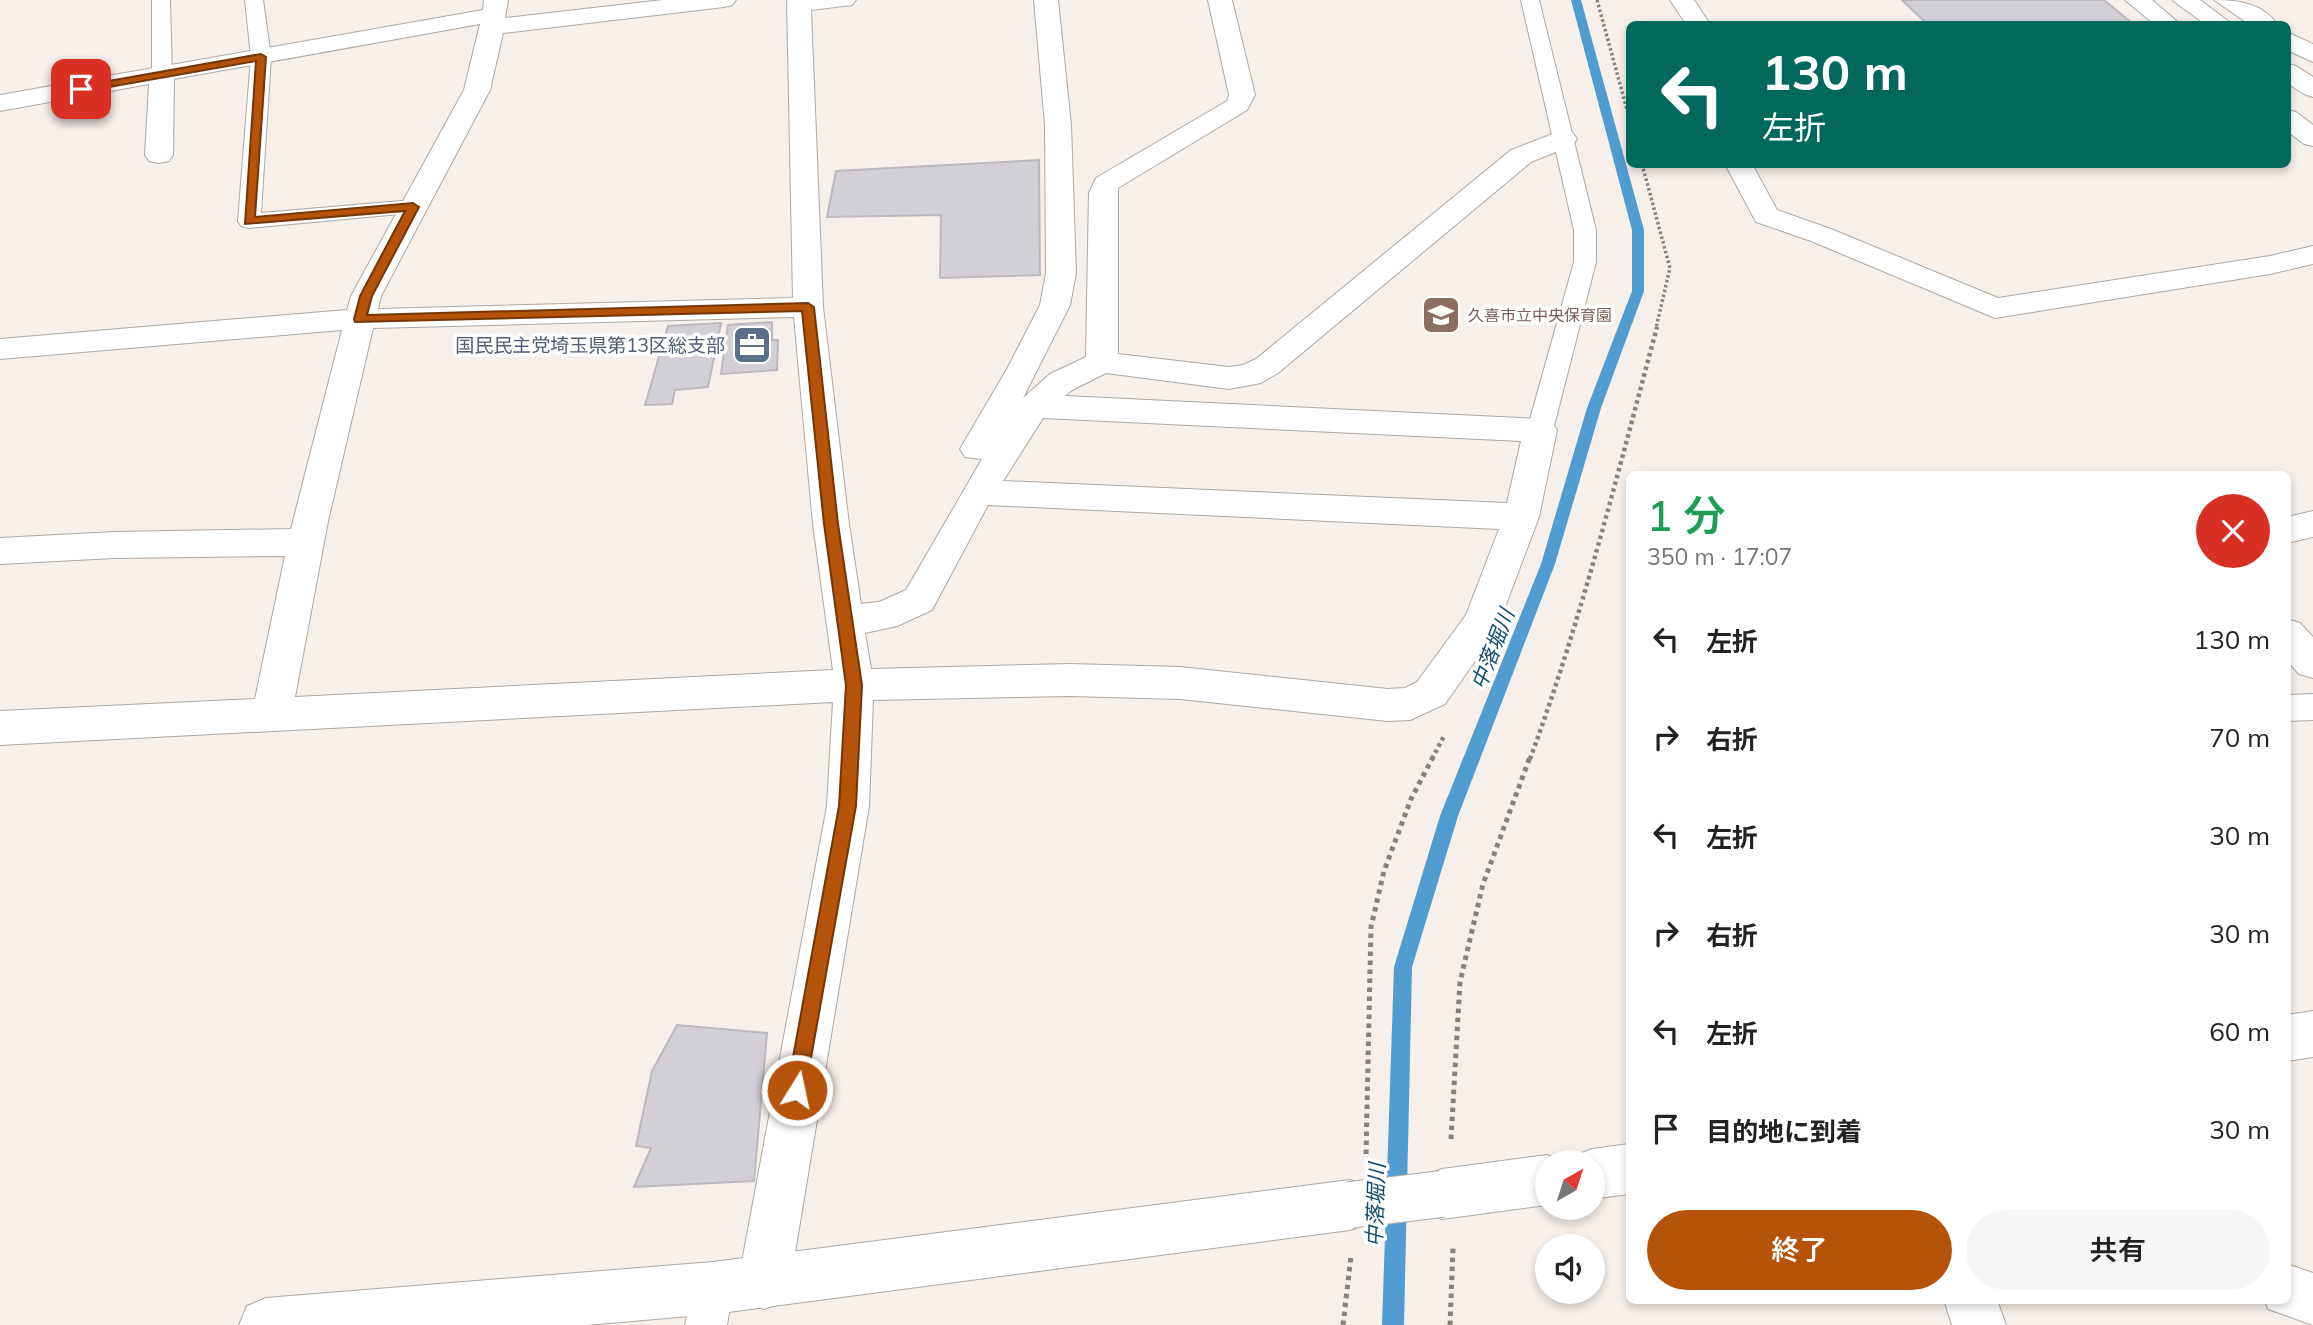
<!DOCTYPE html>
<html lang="ja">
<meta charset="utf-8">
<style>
body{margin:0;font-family:Mulish,"Noto Sans JP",sans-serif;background:#f6f6f6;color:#222;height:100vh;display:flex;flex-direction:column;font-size:26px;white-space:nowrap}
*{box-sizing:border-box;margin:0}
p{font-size:23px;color:#767676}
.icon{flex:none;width:38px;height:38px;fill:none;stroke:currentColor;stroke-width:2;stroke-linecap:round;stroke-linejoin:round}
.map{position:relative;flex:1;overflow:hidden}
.details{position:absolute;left:1626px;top:471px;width:665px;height:833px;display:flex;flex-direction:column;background:#fff;border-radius:10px;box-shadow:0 4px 10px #0003}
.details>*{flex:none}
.guide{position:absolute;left:1626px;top:21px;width:665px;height:147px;border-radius:10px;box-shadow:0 4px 10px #0003;background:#00695c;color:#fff;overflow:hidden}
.needle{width:46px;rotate:39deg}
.buttons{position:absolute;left:1535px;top:1150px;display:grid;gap:14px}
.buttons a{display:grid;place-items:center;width:70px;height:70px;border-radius:50%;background:#fff;box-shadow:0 4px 10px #0003;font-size:35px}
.pin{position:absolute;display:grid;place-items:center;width:60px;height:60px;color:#fff;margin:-30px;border-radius:14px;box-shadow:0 4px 10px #0006}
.me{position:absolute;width:77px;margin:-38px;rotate:10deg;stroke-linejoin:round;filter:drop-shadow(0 0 5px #0008)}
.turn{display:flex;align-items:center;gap:24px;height:147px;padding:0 21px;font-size:32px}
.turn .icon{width:91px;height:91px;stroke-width:2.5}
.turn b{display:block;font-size:49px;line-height:60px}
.round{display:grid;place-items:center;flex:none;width:74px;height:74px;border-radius:37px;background:#f6f6f6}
.headline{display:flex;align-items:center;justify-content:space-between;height:119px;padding:0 21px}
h1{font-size:42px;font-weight:600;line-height:52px;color:#1e9e55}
.button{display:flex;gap:14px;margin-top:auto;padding:14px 21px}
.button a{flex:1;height:80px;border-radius:42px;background:#b45309;color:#fff;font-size:28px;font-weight:600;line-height:80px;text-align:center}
.button a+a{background:#f6f6f6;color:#222}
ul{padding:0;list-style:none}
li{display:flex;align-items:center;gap:21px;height:98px;padding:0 21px}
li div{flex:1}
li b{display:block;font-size:26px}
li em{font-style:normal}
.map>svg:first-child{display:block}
</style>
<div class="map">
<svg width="2313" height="1325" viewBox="0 0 2313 1325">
<rect width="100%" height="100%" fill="#f6efea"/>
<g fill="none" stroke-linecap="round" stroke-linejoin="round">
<path fill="#519dd1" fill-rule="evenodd" d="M 1571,0 L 1581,0 L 1644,230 L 1644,291 L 1601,408 L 1555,564 L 1458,816 L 1412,967 L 1404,1325 L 1382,1325 L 1394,967 L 1440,816 L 1541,564 L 1587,408 L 1632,291 L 1632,230 Z"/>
</g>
<path fill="#d2cfd6" stroke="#bbb8bf" stroke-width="2" d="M 1902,0 L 2104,0 L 2133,24 L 1927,24 Z
M 1039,160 L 1040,275 L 940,278 L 941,215 L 827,217 L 836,171 Z
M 772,322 L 772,340 L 778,340 L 777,370 L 721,374 L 728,325 Z
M 721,323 L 708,387 L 675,390 L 672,404 L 645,405 L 668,326 Z
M 677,1025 L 767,1033 L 754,1181 L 634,1187 L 651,1148 L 636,1146 L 652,1071 Z"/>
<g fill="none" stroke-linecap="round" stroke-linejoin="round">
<defs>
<path id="lane" d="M 152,0 L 170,0 L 172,75 L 162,81 L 152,75 Z
M 245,0 L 263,0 L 271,57 L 261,213 L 413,200 L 421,202 L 424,207 L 421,212 L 249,228 L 241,226 L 238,221 L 251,57 Z
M 1521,0 L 1539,0 L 1596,230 L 1596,262 L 1553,430 L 1549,436 L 1540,439 L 1531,436 L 1527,430 L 1574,262 L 1574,230 Z
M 2313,694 L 2313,720 L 2287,721 L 2287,695 Z
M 713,1268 L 727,1274 L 733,1288 L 727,1325 L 685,1325 L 693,1288 L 699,1274 Z"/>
<path id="street" d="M 484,0 L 508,0 L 505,18 L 663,0 L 736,0 L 732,5 L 724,7 L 503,33 L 490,90 L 381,296 L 378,309 L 793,298 L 787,0 L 856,0 L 852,5 L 811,10 L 823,307 L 849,524 L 861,604 L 879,602 L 906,590 L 982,459 L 965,457 L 960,449 L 1007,369 L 1040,305 L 1046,273 L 1045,125 L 1034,0 L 1058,0 L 1071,125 L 1076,273 L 1070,305 L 1023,398 L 1050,374 L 1086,357 L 1089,193 L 1096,178 L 1227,101 L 1229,95 L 1208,0 L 1232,0 L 1255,95 L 1247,110 L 1118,188 L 1118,354 L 1229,367 L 1243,365 L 1256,359 L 1511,150 L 1555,133 L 1564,131 L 1573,133 L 1577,139 L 1573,145 L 1531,162 L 1278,373 L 1261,383 L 1229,389 L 1106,373 L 1072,390 L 1065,396 L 1540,419 L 1552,422 L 1557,430 L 1539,517 L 1496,631 L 1445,704 L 1410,720 L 1388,721 L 1180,699 L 1070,696 L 873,700 L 869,806 L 790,1283 L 783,1302 L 764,1309 L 745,1302 L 738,1283 L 827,806 L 833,702 L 0,745 L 0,711 L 255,699 L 285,556 L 114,558 L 0,564 L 0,538 L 114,532 L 291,529 L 342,330 L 0,359 L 0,339 L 347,310 L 351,296 L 464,90 L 480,24 L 174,79 L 173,155 L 169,161 L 159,163 L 149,161 L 145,155 L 149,84 L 0,111 L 0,95 L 483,10 ZM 794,317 L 813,524 L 833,670 L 295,697 L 328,521 L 373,328 ZM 1043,418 L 1521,441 L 1507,503 L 1003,481 ZM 988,505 L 1499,529 L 1466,615 L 1417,682 L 1405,688 L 1388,689 L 1180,667 L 1070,664 L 871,669 L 865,633 L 897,626 L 932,610 Z
M 1670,0 L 1694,0 L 1710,24 L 1686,24 Z
M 2125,0 L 2152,0 L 2180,24 L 2154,24 Z
M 2214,0 C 2237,0 2263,3 2277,24 L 2249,24 Z
M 2287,32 L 2313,44 L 2313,62 L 2287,50 Z
M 2287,110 L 2296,112 L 2313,125 L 2313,146 L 2304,144 L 2287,131 Z
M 1725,164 L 1752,164 L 1777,210 L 1831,229 L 1998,298 L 2270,256 L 2313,246 L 2313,264 L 2270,274 L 1995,318 L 1811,241 L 1756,222 Z
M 2313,511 L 2313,537 L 2287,543 L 2287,517 Z
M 2287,619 L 2300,623 L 2313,637 L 2313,678 L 2299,674 L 2287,660 Z
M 2313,1011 L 2313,1057 L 2287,1061 L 2287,1015 Z
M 2287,1264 L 2313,1273 L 2313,1325 L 2268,1309 L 2265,1300 L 2287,1300 Z
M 1944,1300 L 1997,1300 L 2006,1325 L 1952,1325 Z"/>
<path id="secondary" d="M 2172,0 L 2200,0 L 2232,24 L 2205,24 Z
M 2287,64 L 2296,66 L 2313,77 L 2313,97 L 2304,94 L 2287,83 Z
M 1629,1144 L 1629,1194 L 1592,1199 L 1592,1162 L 1572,1162 L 1574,1156 L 1592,1149 Z
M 1547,1155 L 1564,1162 L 1547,1162 L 1547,1205 L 1442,1219 L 1424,1212 L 1417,1194 L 1424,1176 L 1442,1169 Z
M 1350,1180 L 1368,1187 L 1375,1205 L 1368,1223 L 1350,1230 L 713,1314 L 586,1325 L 239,1325 L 247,1306 L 266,1298 L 713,1262 Z"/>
</defs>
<use href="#lane" stroke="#ada8a2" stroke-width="2"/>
<use href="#street" stroke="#ada8a2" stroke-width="2"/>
<use href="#secondary" stroke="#ada8a2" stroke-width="2"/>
<path stroke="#86817e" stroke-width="3.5" stroke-dasharray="2.5 2.5" stroke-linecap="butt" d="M 1597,0 L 1629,117
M 1642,164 L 1670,268 L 1656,328"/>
<path stroke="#86817e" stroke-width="4.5" stroke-dasharray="3.5 3.5" stroke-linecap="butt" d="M 1432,759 L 1444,736
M 1530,759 C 1582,618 1618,472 1657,327"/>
<path stroke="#86817e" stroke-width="5" stroke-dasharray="4.5 4.5" stroke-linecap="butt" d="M 1451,1139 L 1460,982 L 1483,884 L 1530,757
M 1366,1154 L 1371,927 L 1384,871 L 1411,799 L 1433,757
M 1343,1325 L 1351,1256
M 1450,1325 L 1453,1248"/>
<use href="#lane" fill="#fff" fill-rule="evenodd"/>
<use href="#street" fill="#fff" fill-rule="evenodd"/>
<use href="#secondary" fill="#fff" fill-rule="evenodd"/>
<defs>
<path id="secondary-bridge" d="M 1350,1205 L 1442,1194"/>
</defs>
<use href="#secondary-bridge" stroke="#ada8a2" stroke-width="48" stroke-linecap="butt"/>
<use href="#secondary-bridge" stroke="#fff" stroke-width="46"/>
</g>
<path fill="#b45309" stroke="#753606" stroke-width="2" d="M 261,54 L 266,57 L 255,217 L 413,203 L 419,207 L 372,296 L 367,315 L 808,303 L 814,307 L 838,524 L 862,685 L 856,806 L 804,1097 L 797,1100 L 790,1097 L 787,1090 L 839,806 L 846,685 L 824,524 L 802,311 L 355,322 L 354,319 L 360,296 L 405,211 L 245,224 L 256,61 L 81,92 L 76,89 L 81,86 Z"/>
<defs>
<symbol id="school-square" viewBox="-11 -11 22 22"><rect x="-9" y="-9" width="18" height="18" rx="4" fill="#8d6e63" stroke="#fff"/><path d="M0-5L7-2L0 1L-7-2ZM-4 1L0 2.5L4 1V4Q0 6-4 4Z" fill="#fff"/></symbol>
<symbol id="office-square" viewBox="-11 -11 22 22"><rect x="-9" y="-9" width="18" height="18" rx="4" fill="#5c6f8a" stroke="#fff"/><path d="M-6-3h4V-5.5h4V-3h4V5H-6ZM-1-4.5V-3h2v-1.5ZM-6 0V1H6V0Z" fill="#fff"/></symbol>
</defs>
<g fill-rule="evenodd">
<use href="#school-square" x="1419" y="293" width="44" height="44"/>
<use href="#office-square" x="730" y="323" width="44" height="44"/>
</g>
<g text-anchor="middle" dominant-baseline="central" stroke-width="7" stroke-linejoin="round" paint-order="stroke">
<g font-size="16" fill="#785e54" stroke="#fff" text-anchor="start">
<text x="1468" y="315">久喜市立中央保育園</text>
</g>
<g font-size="19" fill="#4e5e75" stroke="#fff" text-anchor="end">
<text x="725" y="345">国民民主党埼玉県第13区総支部</text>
</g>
<g font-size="21" font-style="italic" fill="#114c6f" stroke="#fff">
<text transform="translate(1492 649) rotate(-69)">中落堀川</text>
<text transform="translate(1375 1205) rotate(-88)">中落堀川</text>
</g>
</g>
</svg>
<div class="buttons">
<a><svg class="needle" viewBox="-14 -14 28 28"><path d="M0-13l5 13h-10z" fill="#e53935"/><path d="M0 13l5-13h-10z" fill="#767676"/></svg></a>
<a><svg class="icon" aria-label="sound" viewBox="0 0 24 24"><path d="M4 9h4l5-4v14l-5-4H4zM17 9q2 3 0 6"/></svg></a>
</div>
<div class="pin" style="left:81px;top:89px;background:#d93025"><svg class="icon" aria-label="arrive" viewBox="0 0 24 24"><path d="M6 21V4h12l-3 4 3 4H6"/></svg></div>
<svg class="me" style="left:797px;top:1090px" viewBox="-20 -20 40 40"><circle r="17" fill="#b45309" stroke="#fff" stroke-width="3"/><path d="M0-11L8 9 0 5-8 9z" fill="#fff"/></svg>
<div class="guide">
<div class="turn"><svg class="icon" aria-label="left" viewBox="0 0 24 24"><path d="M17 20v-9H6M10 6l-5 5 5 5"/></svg><div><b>130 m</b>左折</div></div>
</div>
<section class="details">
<div class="headline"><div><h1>1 分</h1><p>350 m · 17:07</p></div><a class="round" style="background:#d93025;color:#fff"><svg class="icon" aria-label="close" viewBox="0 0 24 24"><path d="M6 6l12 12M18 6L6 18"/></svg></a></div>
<ul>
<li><svg class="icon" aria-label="left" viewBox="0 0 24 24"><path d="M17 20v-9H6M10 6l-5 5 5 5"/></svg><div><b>左折</b></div><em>130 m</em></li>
<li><svg class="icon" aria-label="right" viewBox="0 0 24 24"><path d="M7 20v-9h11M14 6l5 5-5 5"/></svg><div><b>右折</b></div><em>70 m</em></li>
<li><svg class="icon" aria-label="left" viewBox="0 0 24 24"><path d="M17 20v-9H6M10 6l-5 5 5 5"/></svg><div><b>左折</b></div><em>30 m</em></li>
<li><svg class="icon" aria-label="right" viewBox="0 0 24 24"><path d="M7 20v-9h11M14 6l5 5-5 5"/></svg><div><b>右折</b></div><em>30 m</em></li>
<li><svg class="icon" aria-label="left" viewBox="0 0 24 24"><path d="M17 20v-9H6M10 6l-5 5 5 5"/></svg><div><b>左折</b></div><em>60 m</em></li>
<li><svg class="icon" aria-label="arrive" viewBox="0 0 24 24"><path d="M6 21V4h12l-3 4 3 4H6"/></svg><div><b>目的地に到着</b></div><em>30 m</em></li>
</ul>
<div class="button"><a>終了</a><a>共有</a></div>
</section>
</div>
